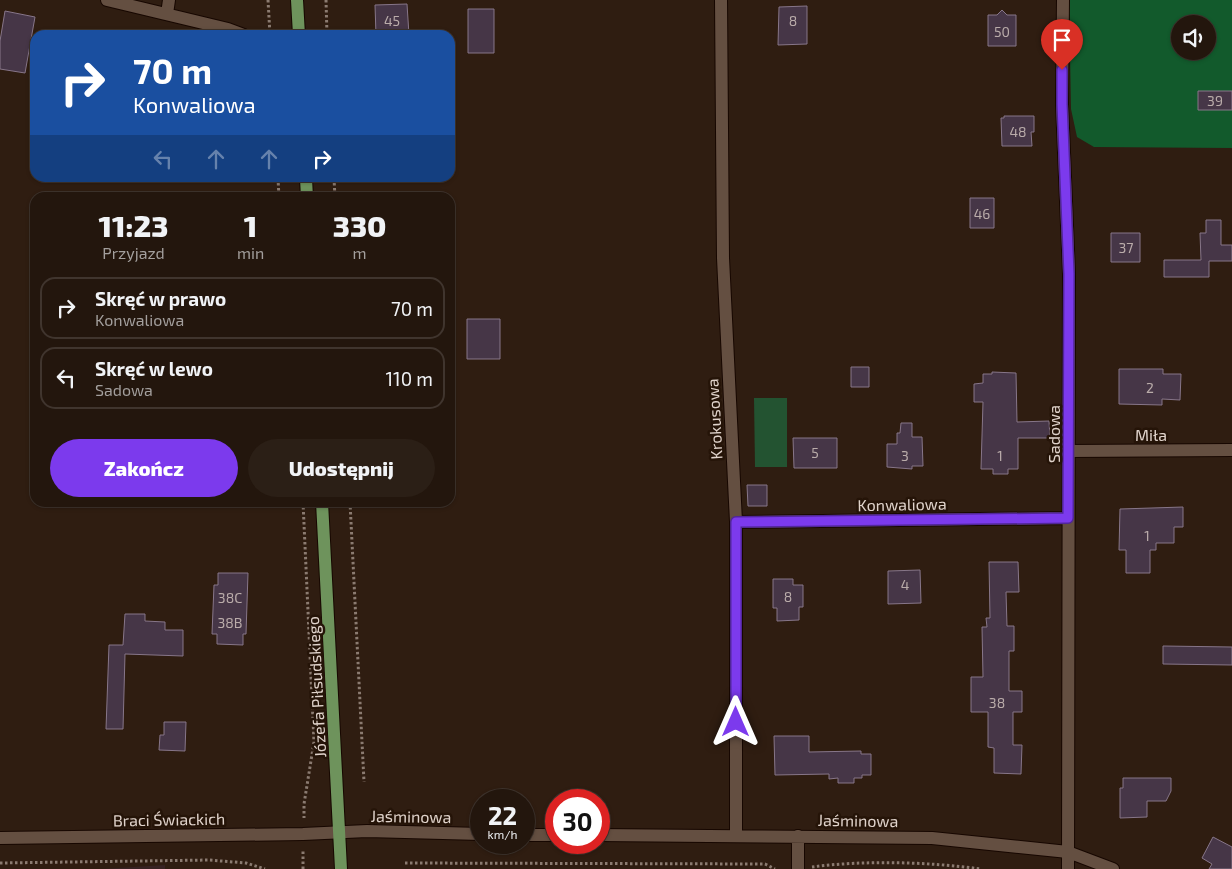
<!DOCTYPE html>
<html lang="pl">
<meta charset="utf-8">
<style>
body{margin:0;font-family:"Exo 2",sans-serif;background:#2b1f16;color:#f1f3f6;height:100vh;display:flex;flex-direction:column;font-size:19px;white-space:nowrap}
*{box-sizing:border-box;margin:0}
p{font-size:16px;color:#a39f9d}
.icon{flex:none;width:28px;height:28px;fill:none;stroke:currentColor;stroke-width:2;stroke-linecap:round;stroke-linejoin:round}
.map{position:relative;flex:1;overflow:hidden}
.sheet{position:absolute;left:30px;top:192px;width:425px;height:315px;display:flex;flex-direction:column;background:#23160d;border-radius:15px;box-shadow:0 1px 4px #0004,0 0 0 1px #40352e}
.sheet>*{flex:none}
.guide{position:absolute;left:30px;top:30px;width:425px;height:152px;border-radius:15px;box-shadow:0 1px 4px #0004,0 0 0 1px #40352e;background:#1a4fa0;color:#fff;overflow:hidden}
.controls{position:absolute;left:1171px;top:15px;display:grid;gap:10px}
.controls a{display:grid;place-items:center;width:45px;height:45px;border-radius:50%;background:#23160d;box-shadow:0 1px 4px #0004,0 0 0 1px #40352e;font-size:25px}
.speed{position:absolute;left:470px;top:789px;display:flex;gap:10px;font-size:25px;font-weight:700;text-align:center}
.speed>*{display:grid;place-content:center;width:65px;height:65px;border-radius:50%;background:#23160d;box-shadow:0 1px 4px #0004,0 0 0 1px #40352e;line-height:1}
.speed small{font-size:12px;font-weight:400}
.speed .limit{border:8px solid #d22;background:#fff;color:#111}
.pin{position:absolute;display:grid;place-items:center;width:42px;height:42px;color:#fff;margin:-51px -21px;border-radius:50% 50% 50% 0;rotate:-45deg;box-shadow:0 0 5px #0007}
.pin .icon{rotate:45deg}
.me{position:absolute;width:55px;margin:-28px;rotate:0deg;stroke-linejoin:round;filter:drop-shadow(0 0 4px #0008)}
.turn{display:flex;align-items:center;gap:18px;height:105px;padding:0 20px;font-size:22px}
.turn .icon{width:65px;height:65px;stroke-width:2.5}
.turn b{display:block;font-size:35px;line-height:42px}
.lanes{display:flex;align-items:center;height:48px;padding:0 20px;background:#0003;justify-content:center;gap:25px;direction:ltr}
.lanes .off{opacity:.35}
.eta{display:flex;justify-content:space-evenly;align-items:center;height:85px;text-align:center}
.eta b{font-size:30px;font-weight:800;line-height:35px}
.action{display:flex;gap:10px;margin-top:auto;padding:10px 20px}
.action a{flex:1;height:58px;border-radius:30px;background:#7c3aed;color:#fff;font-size:20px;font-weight:800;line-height:58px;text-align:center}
.action a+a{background:#2b1f16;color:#f1f3f6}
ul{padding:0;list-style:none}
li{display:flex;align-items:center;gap:15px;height:62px;margin:0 10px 8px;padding:0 10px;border:2px solid #40352e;border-radius:15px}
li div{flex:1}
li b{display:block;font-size:19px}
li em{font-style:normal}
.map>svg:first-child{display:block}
</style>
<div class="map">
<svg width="1232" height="869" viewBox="0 0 1232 869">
<rect width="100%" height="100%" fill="#2f1d11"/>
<path fill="#372323" d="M 165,865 L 165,869 L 102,869 Z"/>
<path fill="#235331" d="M 754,398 L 787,398 L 787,467 L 755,467 Z"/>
<path fill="#125a2c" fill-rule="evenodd" d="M 1069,0 L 1232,0 L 1232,148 L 1094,147 L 1077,137 L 1071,109 ZM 1180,24 L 1208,24 L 1208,51 L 1180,51 Z"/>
<path fill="#463647" stroke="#877689" d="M 407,4 L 409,35 L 376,35 L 375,5 Z
M 807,6 L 807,44 L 778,45 L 779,7 Z
M 468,9 L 494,9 L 494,53 L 468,53 Z
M 1002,10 L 1007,15 L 1016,15 L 1016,46 L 988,46 L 988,15 L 997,15 Z
M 5,11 L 35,17 L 25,73 L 0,69 L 0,41 Z
M 1198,91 L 1232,91 L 1232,110 L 1198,110 Z
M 1004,116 L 1034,116 L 1034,132 L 1031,132 L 1032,146 L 1002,146 L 1001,118 L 1004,118 Z
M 970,198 L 994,198 L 994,228 L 970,228 Z
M 1206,220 L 1221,220 L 1221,245 L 1232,245 L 1232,261 L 1209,261 L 1209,277 L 1164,277 L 1164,260 L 1201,260 L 1200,233 L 1206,233 Z
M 1111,233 L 1140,233 L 1140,262 L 1111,262 Z
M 467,319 L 500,319 L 500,359 L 467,359 Z
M 851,367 L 869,367 L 869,387 L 851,387 Z
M 1119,369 L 1163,369 L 1163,374 L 1181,374 L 1180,400 L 1162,399 L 1162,405 L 1119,404 Z
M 992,372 L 1016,373 L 1017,422 L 1049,421 L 1050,438 L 1018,438 L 1018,469 L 1008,469 L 1008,474 L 993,474 L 993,469 L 981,469 L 983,402 L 974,402 L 974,384 L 983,383 L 983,374 L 992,374 Z
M 901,423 L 912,423 L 912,437 L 922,437 L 923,466 L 912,466 L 912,469 L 887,467 L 887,444 L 897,444 L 897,433 L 900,433 Z
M 793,438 L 837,438 L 837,468 L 794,468 Z
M 747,485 L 767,485 L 767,506 L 748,506 Z
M 1183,507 L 1183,527 L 1174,527 L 1174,543 L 1156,543 L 1156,550 L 1150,550 L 1150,573 L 1126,573 L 1126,550 L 1119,550 L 1120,509 Z
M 989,562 L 1018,562 L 1019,592 L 1006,592 L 1007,626 L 1014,626 L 1014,651 L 1009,651 L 1009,691 L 1022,691 L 1022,712 L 1013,712 L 1013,745 L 1022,745 L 1021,774 L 994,773 L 994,748 L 988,747 L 988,712 L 971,712 L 971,677 L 983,677 L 982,627 L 987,627 L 986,618 L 990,618 Z
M 920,570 L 921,603 L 888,604 L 888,571 Z
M 218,573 L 248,573 L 246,634 L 243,634 L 243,645 L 217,644 L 217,634 L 212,634 L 214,585 L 218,585 Z
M 773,579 L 793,579 L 793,585 L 803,585 L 803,607 L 799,607 L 799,620 L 777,621 L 777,608 L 773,608 Z
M 125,614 L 145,614 L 145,621 L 165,622 L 165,630 L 183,630 L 183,656 L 125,654 L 123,729 L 106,729 L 109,645 L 123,645 Z
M 1163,646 L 1232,647 L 1232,665 L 1163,664 Z
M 164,722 L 186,722 L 185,751 L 159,750 L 160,735 L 164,735 Z
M 774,736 L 809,736 L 809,752 L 861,751 L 861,754 L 871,754 L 871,775 L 862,775 L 862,778 L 854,778 L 854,783 L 838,783 L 838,778 L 829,779 L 829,774 L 775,775 Z
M 1123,778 L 1171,778 L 1171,791 L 1166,801 L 1147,801 L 1147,817 L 1120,818 L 1120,788 L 1123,788 Z
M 1213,837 L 1232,847 L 1232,869 L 1209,869 L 1212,864 L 1202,858 Z"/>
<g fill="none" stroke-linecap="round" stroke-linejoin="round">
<defs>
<path id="minor" d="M 107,0 L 228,29 L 244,35
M 721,0 L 723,258 L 736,522 L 736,836
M 1063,0 L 1062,104 L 1069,274 L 1068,869
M 167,14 L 169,0
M 1069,451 L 1232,450
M 736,522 L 1068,518
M 524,835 L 556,835
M 599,835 L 932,838 L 1068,852 L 1113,869
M 0,838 L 303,834 L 367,831 L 481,834
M 798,869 L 798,836"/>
<path id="major" d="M 297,0 L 299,35
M 306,178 L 307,198
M 322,502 L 341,869"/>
</defs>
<use href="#minor" stroke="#170701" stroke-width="14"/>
<use href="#major" stroke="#170701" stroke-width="14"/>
<path stroke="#8b7b71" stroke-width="3" stroke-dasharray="2.5 2.5" stroke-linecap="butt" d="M 268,0 L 270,35
M 326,0 L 327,35
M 278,178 L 279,198
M 334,178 L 335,198
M 303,502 L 314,742 L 304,804 L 304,818
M 350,502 L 364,782
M 0,863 L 209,860 L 246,863 L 265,869
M 405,863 L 765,864 L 775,869
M 812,867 C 865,860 929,862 981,869
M 303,869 L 303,849"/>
<use href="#minor" stroke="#644f41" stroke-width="12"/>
<use href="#major" stroke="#6e935c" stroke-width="12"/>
</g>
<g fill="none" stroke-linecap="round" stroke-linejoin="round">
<defs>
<path id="route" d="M 736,722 L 736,522 L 1068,518 L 1069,274 L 1062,104 L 1062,70"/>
</defs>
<use href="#route" stroke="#51269a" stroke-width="12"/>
<use href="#route" stroke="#7c3aed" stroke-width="9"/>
</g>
<g text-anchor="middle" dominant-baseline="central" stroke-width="5" stroke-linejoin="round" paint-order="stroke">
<g font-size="14" fill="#baacaa">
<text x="392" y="20">45</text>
<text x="793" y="20">8</text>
<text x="1002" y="31">50</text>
<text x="1215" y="100">39</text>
<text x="1018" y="131">48</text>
<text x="982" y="213">46</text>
<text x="1126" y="247">37</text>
<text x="1150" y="387">2</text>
<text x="815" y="452">5</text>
<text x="905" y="455">3</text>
<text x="1000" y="455">1</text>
<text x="1147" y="535">1</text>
<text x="905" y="584">4</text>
<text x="788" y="596">8</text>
<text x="230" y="597">38C</text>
<text x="230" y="622">38B</text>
<text x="997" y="702">38</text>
</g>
<g font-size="16" fill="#e0d3cb" stroke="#251408">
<text transform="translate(714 419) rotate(-93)">Krokusowa</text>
<text transform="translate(1053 434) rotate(-90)">Sadowa</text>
<text x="1151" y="434">Miła</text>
<text transform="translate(902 504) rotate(-1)">Konwaliowa</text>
<text transform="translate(316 687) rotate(-93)">Józefa Piłsudskiego</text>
<text transform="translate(411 816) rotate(1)">Jaśminowa</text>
<text transform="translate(169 819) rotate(-1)">Braci Świackich</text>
<text transform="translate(858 820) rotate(1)">Jaśminowa</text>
</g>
</g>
</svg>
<div class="controls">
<a><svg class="icon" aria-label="sound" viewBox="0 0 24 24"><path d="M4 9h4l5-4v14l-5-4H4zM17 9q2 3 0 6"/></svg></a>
</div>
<div class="speed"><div>22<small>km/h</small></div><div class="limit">30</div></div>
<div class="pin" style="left:1062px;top:70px;background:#d93025"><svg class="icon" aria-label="arrive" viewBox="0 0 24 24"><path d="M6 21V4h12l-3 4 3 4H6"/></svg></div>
<svg class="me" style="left:736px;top:722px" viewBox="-20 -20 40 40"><path d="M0-17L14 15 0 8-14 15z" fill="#7c3aed" stroke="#fff" stroke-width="4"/></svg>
<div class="guide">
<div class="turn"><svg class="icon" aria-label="right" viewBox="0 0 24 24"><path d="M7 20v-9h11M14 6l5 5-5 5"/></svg><div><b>70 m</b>Konwaliowa</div></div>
<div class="lanes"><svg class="icon off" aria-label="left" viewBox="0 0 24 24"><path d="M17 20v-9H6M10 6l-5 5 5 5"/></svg><svg class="icon off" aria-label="ahead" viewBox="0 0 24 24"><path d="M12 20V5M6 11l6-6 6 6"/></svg><svg class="icon off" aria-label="ahead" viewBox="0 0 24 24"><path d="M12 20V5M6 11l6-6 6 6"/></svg><svg class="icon" aria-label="right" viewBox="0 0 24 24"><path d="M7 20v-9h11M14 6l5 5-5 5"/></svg></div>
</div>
<section class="sheet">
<div class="eta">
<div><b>11:23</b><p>Przyjazd</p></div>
<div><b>1</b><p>min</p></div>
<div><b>330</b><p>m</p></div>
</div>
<ul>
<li><svg class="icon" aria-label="right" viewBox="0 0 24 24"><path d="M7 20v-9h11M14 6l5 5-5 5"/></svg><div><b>Skręć w prawo</b><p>Konwaliowa</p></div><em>70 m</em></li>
<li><svg class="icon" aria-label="left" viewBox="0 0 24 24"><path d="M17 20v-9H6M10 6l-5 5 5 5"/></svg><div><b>Skręć w lewo</b><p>Sadowa</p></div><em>110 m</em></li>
</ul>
<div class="action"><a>Zakończ</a><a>Udostępnij</a></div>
</section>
</div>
